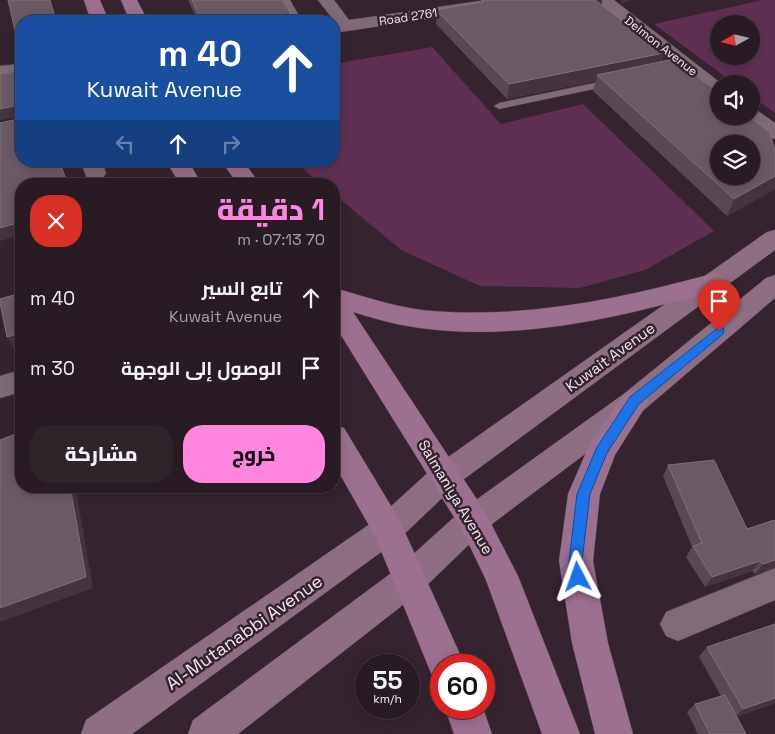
<!DOCTYPE html>
<html lang="ar">
<meta charset="utf-8">
<style>
body{margin:0;font-family:"Space Grotesk",Cairo,sans-serif;background:#30242b;color:#f1f3f6;direction:rtl;height:100vh;display:flex;flex-direction:column;font-size:19px;white-space:nowrap}
*{box-sizing:border-box;margin:0}
p{font-size:16px;color:#a5a1a6}
.icon{flex:none;width:28px;height:28px;fill:none;stroke:currentColor;stroke-width:2;stroke-linecap:round;stroke-linejoin:round}
.map{position:relative;flex:1;overflow:hidden;direction:ltr}
.panel{position:absolute;left:15px;top:178px;width:325px;height:315px;display:flex;flex-direction:column;background:#281b23;border-radius:20px;box-shadow:0 2px 12px #0003,0 0 0 1px #443941;direction:rtl}
.panel>*{flex:none}
.top-card{position:absolute;left:15px;top:15px;width:325px;height:152px;border-radius:20px;box-shadow:0 2px 12px #0003,0 0 0 1px #443941;direction:rtl;background:#1a4fa0;color:#fff;overflow:hidden}
.needle{width:32px;rotate:262deg}
.controls{position:absolute;left:710px;top:15px;display:grid;gap:10px}
.controls a{display:grid;place-items:center;width:50px;height:50px;border-radius:50%;background:#281b23;box-shadow:0 2px 12px #0003,0 0 0 1px #443941;font-size:25px}
.speed{position:absolute;left:355px;top:654px;display:flex;gap:10px;font-size:25px;font-weight:700;text-align:center}
.speed>*{display:grid;place-content:center;width:65px;height:65px;border-radius:50%;background:#281b23;box-shadow:0 2px 12px #0003,0 0 0 1px #443941;line-height:1}
.speed small{font-size:12px;font-weight:400}
.speed .limit{border:8px solid #d22;background:#fff;color:#111}
.pin{position:absolute;display:grid;place-items:center;width:42px;height:42px;color:#fff;margin:-51px -21px;border-radius:50% 50% 50% 0;rotate:-45deg;box-shadow:0 0 5px #0007}
.pin .icon{rotate:45deg}
.me{position:absolute;width:55px;margin:-28px;rotate:356deg;stroke-linejoin:round;filter:drop-shadow(0 0 4px #0008)}
.turn{display:flex;align-items:center;gap:18px;height:105px;padding:0 15px;font-size:22px}
.turn .icon{width:65px;height:65px;stroke-width:2.5}
.turn b{display:block;font-size:35px;line-height:42px}
.lanes{display:flex;align-items:center;height:48px;padding:0 15px;background:#0003;justify-content:center;gap:25px;direction:ltr}
.lanes .off{opacity:.35}
.round{display:grid;place-items:center;flex:none;width:52px;height:52px;border-radius:20px;background:#30242b}
.headline{display:flex;align-items:center;justify-content:space-between;height:85px;padding:0 15px}
h1{font-size:30px;font-weight:800;line-height:38px;color:#ff85de}
.cta{display:flex;gap:10px;margin-top:auto;padding:10px 15px}
.cta a{flex:1;height:58px;border-radius:20px;background:#ff85de;color:#111;font-size:20px;font-weight:800;line-height:58px;text-align:center}
.cta a+a{background:#30242b;color:#f1f3f6}
ul{padding:0;list-style:none}
li{display:flex;align-items:center;gap:15px;height:70px;padding:0 15px}
li div{flex:1}
li b{display:block;font-size:19px}
li em{font-style:normal}
.map>svg:first-child{display:block}
</style>
<div class="map">
<svg width="775" height="734" viewBox="0 0 775 734">
<rect width="100%" height="100%" fill="#35242f"/>
<path fill="#5f3052" fill-rule="evenodd" d="M 763,0 L 775,0 L 775,113 L 751,96 L 751,84 L 735,84 L 654,24 ZM 719,24 L 751,24 L 751,56 L 719,56 Z
M 432,47 L 501,124 L 583,104 L 714,231 L 645,270 L 580,288 L 480,286 L 401,250 L 334,194 L 334,184 L 321,184 L 294,161 L 334,161 L 334,64 Z"/>
<g fill="none" stroke-linecap="round" stroke-linejoin="round">
<defs>
<path id="lane" d="M 280,0 L 290,0 L 302,21 L 292,21 Z
M 614,79 L 619,82 L 618,84 L 499,109 L 494,106 L 499,103 Z"/>
<path id="street" d="M 318,0 L 334,0 L 349,20 L 486,0 L 528,0 L 526,4 L 520,5 L 334,33 L 334,21 Z
M 595,0 L 614,0 L 722,84 L 719,84 L 719,97 L 712,95 Z
M 21,64 L 21,76 L 0,78 L 0,66 Z
M 751,109 L 758,111 L 775,123 L 775,139 L 768,137 L 744,119 L 742,116 L 751,116 Z
M 80,161 L 102,161 L 106,173 L 103,178 L 95,180 L 87,178 Z
M 21,370 L 21,392 L 0,398 L 0,376 Z
M 775,568 L 775,600 L 678,641 L 666,636 L 660,624 L 666,612 Z"/>
<path id="secondary" d="M 775,230 L 775,250 L 456,485 L 399,539 L 132,734 L 81,734 L 86,720 L 377,519 L 434,467 L 767,232 Z
M 775,275 L 775,298 L 645,409 L 484,530 L 422,590 L 238,734 L 188,734 L 193,720 L 398,568 L 462,510 L 625,393 L 766,278 Z"/>
<path id="primary" d="M 84,0 L 100,0 L 109,21 L 91,21 Z
M 121,0 L 137,0 L 148,21 L 130,21 Z
M 166,161 L 188,161 L 202,184 L 180,184 Z
M 221,161 L 243,161 L 260,184 L 238,184 Z
M 715,273 L 724,276 L 728,282 L 724,288 C 627,316 522,342 420,328 C 397,325 375,319 353,312 L 484,510 L 518,576 L 580,734 L 542,734 L 486,580 L 462,530 L 334,324 L 334,288 C 363,296 392,306 422,310 C 521,320 620,299 715,273 Z
M 635,390 L 645,393 L 649,401 L 615,455 L 600,494 L 593,561 L 608,643 L 633,734 L 595,734 L 572,643 L 559,561 L 568,494 L 591,441 L 625,393 Z
M 334,425 L 344,428 L 399,519 L 459,652 L 464,665 L 441,665 L 441,681 L 433,678 L 375,536 L 334,464 Z
M 445,708 L 483,708 L 492,734 L 454,734 Z"/>
</defs>
<use href="#lane" stroke="#50414b" stroke-width="1"/>
<use href="#street" stroke="#50414b" stroke-width="1"/>
<use href="#secondary" stroke="#50414b" stroke-width="1"/>
<use href="#primary" stroke="#50414b" stroke-width="1"/>
<use href="#lane" fill="#7f6b78" fill-rule="evenodd"/>
<use href="#street" fill="#7f6b78" fill-rule="evenodd"/>
<use href="#secondary" fill="#8e6e83" fill-rule="evenodd"/>
<use href="#primary" fill="#9c708f" fill-rule="evenodd"/>
</g>
<path fill="#5a4955" d="M 188,0 L 282,0 L 295,21 L 198,21 Z
M 480,0 L 602,0 L 601,5 L 664,53 L 662,62 L 775,189 L 727,216 L 593,91 L 596,81 L 507,99 L 436,24 L 436,10 L 479,3 Z
M 668,465 L 747,529 L 775,567 L 755,574 L 752,571 L 705,587 L 686,557 L 692,547 L 663,476 Z
M 775,624 L 775,703 L 737,717 L 746,734 L 698,734 L 687,712 L 695,704 L 721,696 L 699,657 L 707,647 Z"/>
<path fill="#45333f" d="M 589,0 L 602,0 L 601,7 Z
M 621,0 L 634,0 L 621,3 Z
M 664,53 L 660,68 L 597,75 L 596,81 L 507,99 L 509,84 Z
M 18,105 L 21,116 L 0,120 L 0,109 Z
M 775,176 L 775,189 L 727,216 L 734,199 Z
M 21,222 L 21,235 L 0,241 L 0,228 Z
M 21,333 L 21,347 L 14,349 L 7,337 Z
M 70,486 L 85,486 L 76,490 L 93,588 L 0,622 L 0,608 Z
M 775,560 L 775,567 L 755,574 L 763,564 Z
M 760,561 L 752,571 L 705,587 L 712,577 Z
M 775,698 L 775,703 L 734,718 L 743,709 Z"/>
<path fill="#6b5a66" stroke="#80707b" fill-rule="evenodd" d="M 8,0 L 50,0 L 56,21 L 21,21 L 21,57 Z
M 192,0 L 282,0 L 295,21 L 202,21 Z
M 481,0 L 595,0 L 664,53 L 509,84 L 436,10 L 483,2 Z
M 674,59 L 719,93 L 719,116 L 748,116 L 769,132 L 775,150 L 775,176 L 734,199 L 597,75 ZM 719,144 L 751,144 L 751,176 L 719,176 Z
M 21,70 L 21,161 L 59,161 L 68,184 L 21,184 L 21,222 L 0,228 L 0,123 L 18,119 L 18,105 L 0,109 L 0,74 Z
M 21,293 L 21,333 L 7,337 L 0,303 L 0,299 Z
M 21,432 L 21,486 L 70,486 L 86,577 L 0,608 L 0,440 Z
M 714,460 L 747,529 L 774,520 L 775,521 L 775,560 L 763,564 L 760,561 L 712,577 L 693,546 L 702,543 L 668,465 Z
M 775,624 L 775,698 L 743,709 L 707,647 Z
M 725,695 L 746,734 L 710,734 L 695,704 Z"/>
<path fill="#1a73e8" stroke="#114b97" d="M 719,327 L 723,328 L 724,331 L 723,334 L 639,404 L 607,453 L 590,494 L 582,561 L 585,577 L 583,582 L 578,584 L 574,582 L 569,561 L 577,494 L 597,447 L 630,397 Z"/>
<g text-anchor="middle" dominant-baseline="central" stroke-width="5" stroke-linejoin="round" paint-order="stroke">
<g font-size="12" fill="#f3e7ee" stroke="#35242f">
<text transform="translate(408 17) rotate(-9)">Road 2761</text>
<text transform="translate(661 46) rotate(38)">Delmon Avenue</text>
</g>
<g font-size="15" fill="#f3e7ee" stroke="#35242f">
<text transform="translate(610 357) rotate(-36)">Kuwait Avenue</text>
<text transform="translate(456 497) rotate(59)">Salmaniya Avenue</text>
</g>
<g font-size="18" fill="#f3e7ee" stroke="#35242f">
<text transform="translate(244 632) rotate(-35)">Al-Mutanabbi Avenue</text>
</g>
</g>
</svg>
<div class="controls">
<a><svg class="needle" viewBox="-14 -14 28 28"><path d="M0-13l5 13h-10z" fill="#e53935"/><path d="M0 13l5-13h-10z" fill="#a5a1a6"/></svg></a>
<a><svg class="icon" aria-label="sound" viewBox="0 0 24 24"><path d="M4 9h4l5-4v14l-5-4H4zM17 9q2 3 0 6"/></svg></a>
<a><svg class="icon" aria-label="layers" viewBox="0 0 24 24"><path d="M12 4l9 5-9 5-9-5zM3 14l9 5 9-5"/></svg></a>
</div>
<div class="speed"><div>55<small>km/h</small></div><div class="limit">60</div></div>
<div class="pin" style="left:719px;top:331px;background:#d93025"><svg class="icon" aria-label="arrive" viewBox="0 0 24 24"><path d="M6 21V4h12l-3 4 3 4H6"/></svg></div>
<svg class="me" style="left:578px;top:577px" viewBox="-20 -20 40 40"><path d="M0-17L14 15 0 8-14 15z" fill="#1a73e8" stroke="#fff" stroke-width="4"/></svg>
<div class="top-card">
<div class="turn"><svg class="icon" aria-label="ahead" viewBox="0 0 24 24"><path d="M12 20V5M6 11l6-6 6 6"/></svg><div><b>40 m</b>Kuwait Avenue</div></div>
<div class="lanes"><svg class="icon off" aria-label="left" viewBox="0 0 24 24"><path d="M17 20v-9H6M10 6l-5 5 5 5"/></svg><svg class="icon" aria-label="ahead" viewBox="0 0 24 24"><path d="M12 20V5M6 11l6-6 6 6"/></svg><svg class="icon off" aria-label="right" viewBox="0 0 24 24"><path d="M7 20v-9h11M14 6l5 5-5 5"/></svg></div>
</div>
<section class="panel">
<div class="headline"><div><h1>1 دقيقة</h1><p>70 m · 07:13</p></div><a class="round" style="background:#d93025;color:#fff"><svg class="icon" aria-label="close" viewBox="0 0 24 24"><path d="M6 6l12 12M18 6L6 18"/></svg></a></div>
<ul>
<li><svg class="icon" aria-label="ahead" viewBox="0 0 24 24"><path d="M12 20V5M6 11l6-6 6 6"/></svg><div><b>تابع السير</b><p>Kuwait Avenue</p></div><em>40 m</em></li>
<li><svg class="icon" aria-label="arrive" viewBox="0 0 24 24"><path d="M6 21V4h12l-3 4 3 4H6"/></svg><div><b>الوصول إلى الوجهة</b></div><em>30 m</em></li>
</ul>
<div class="cta"><a>خروج</a><a>مشاركة</a></div>
</section>
</div>
